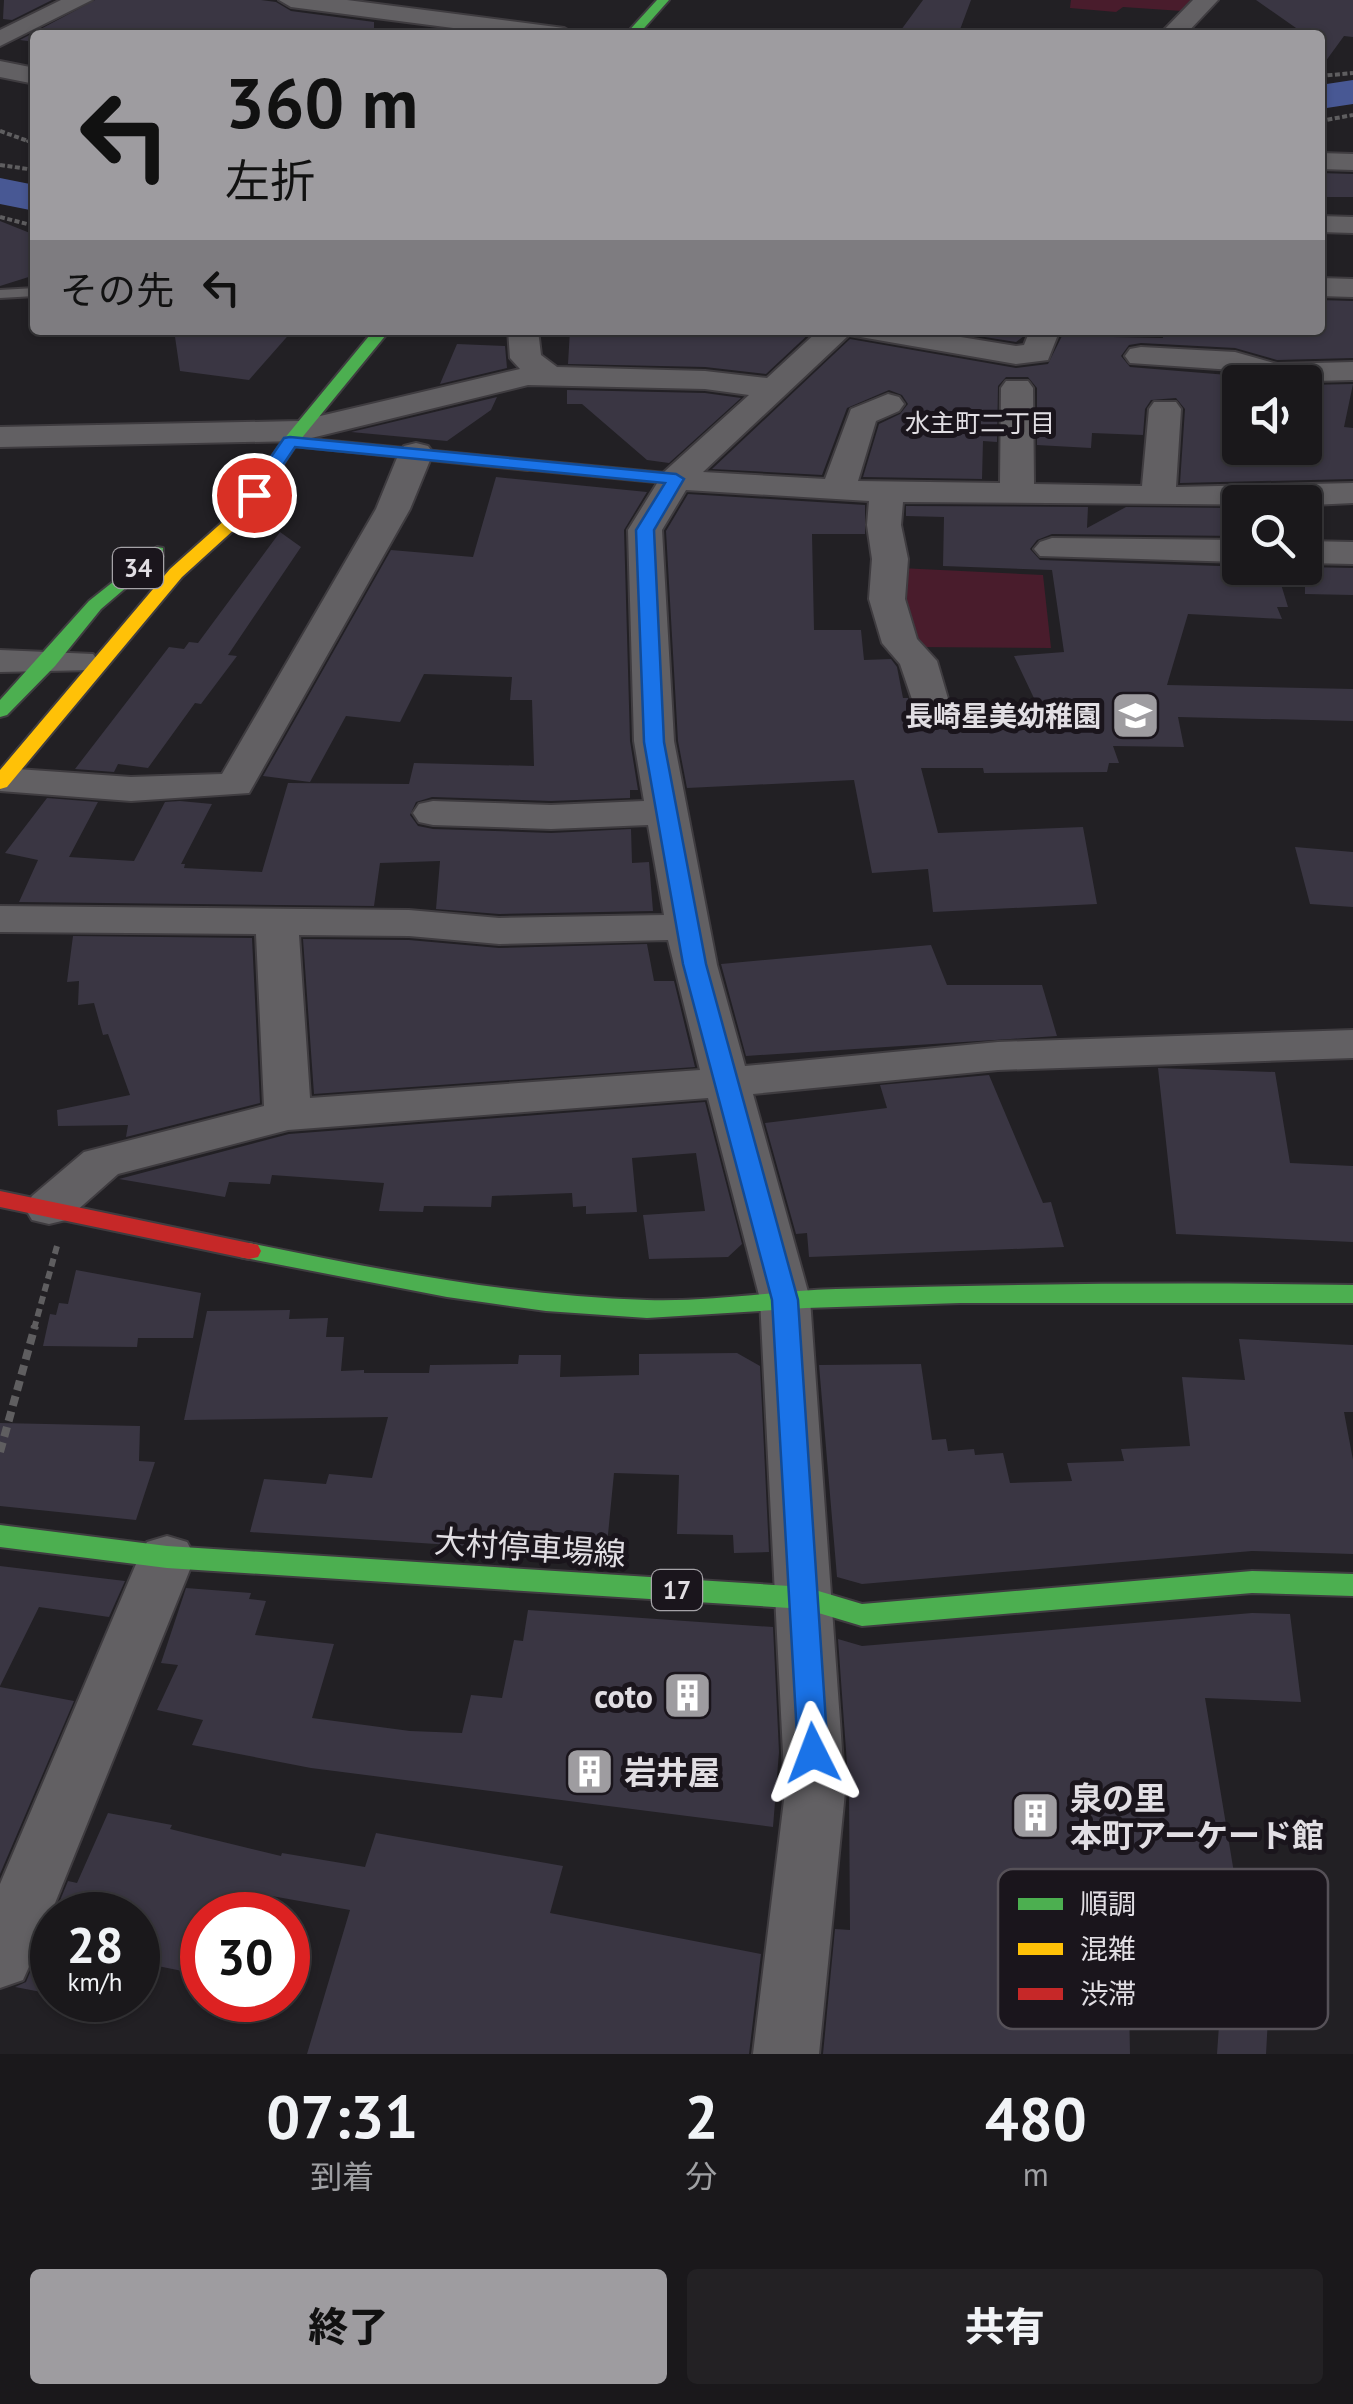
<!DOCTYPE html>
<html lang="ja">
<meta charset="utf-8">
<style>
body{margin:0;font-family:"PT Sans","Noto Sans JP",sans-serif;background:#232124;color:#f1f3f6;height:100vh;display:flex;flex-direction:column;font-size:38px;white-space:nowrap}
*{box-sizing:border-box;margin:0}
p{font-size:32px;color:#9fa0a3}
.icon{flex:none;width:55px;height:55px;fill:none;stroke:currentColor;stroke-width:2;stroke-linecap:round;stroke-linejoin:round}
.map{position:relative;height:2054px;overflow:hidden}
.sheet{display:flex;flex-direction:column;background:#1a181b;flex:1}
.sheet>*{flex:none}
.hud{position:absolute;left:30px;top:30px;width:1295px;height:305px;border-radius:10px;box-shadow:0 2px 8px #0004,0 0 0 2px #38373a;background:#9e9ca0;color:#111;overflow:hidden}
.fabs{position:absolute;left:1222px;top:365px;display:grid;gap:20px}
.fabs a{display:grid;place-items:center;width:100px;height:100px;border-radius:10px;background:#1a181b;box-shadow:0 2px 8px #0004,0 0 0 2px #38373a;font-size:50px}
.speed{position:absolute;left:30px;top:1892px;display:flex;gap:20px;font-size:50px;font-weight:700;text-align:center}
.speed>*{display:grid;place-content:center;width:130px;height:130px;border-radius:50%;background:#1a181b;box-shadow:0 2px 8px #0004,0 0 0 2px #38373a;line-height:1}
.speed small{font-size:25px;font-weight:400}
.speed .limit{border:15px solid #d22;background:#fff;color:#111}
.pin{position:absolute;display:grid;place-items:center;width:85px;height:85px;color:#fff;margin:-42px;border:5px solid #fff;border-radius:50%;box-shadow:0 2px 10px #0007}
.me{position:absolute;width:110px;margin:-55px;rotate:357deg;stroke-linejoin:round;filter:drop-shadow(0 0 8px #0008)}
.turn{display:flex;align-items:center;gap:35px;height:210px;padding:0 30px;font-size:45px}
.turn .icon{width:130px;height:130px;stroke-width:2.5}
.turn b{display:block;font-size:70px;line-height:85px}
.then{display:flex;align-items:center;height:95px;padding:0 30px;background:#0003;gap:20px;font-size:38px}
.eta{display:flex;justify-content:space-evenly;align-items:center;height:170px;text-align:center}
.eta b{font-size:60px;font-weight:800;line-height:70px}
.primary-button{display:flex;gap:20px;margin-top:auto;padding:20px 30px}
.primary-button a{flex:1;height:115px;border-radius:10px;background:#9e9ca0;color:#111;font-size:40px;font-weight:800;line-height:115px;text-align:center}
.primary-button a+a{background:#232124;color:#f1f3f6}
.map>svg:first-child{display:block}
</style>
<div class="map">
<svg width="1353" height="2054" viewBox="0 0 1353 2054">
<rect width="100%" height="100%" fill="#222024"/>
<path fill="#491c2c" d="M 1071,0 L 1192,0 L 1182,11 L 1123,7 L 1116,12 L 1070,8 Z
M 900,568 L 1043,575 L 1051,648 L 915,647 Z"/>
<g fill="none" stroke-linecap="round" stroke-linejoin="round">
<path fill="#485894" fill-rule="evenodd" d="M 1353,80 L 1353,104 L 1320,109 L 1320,85 Z
M 0,178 L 35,185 L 35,211 L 0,204 Z"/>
</g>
<path fill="#3a3643" d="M 4,0 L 52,0 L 12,20 L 3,19 Z
M 95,0 L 261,0 L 276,2 L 291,11 L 374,22 L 374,35 L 35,35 L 35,42 L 20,40 Z
M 923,0 L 971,0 L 958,35 L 901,30 Z
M 1256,0 L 1353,0 L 1353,37 L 1344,36 L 1320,69 L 1320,35 L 1306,35 Z
M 1320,173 L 1353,174 L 1353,197 L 1320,197 Z
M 0,221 L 35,235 L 35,275 L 0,286 Z
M 1320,300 L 1353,301 L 1353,358 L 1277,360 L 1235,348 L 1141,343 L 1129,345 L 1121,356 L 1130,367 L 1240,376 L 1240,448 L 1305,448 L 1305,385 L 1353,384 L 1344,427 L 1353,428 L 1353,479 L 1180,483 L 1185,409 L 1176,398 L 1151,400 L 1145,409 L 1143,435 L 1092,433 L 1091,448 L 1037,445 L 1037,388 L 1028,377 L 1006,377 L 998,386 L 997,442 L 983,441 L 982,479 L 863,477 L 879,424 L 900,414 L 908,404 L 902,395 L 889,390 L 847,408 L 822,475 L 712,469 L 850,339 L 1016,368 L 1048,364 L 1062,336 L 1163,338 L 1162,330 L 1320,330 Z
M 174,330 L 293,330 L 249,380 L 180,371 Z
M 570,330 L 813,330 L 766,374 L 705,367 L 568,364 Z
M 941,330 L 1007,330 L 1024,336 L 1016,342 Z
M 457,344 L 505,346 L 507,368 L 440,384 Z
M 567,390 L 705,393 L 741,398 L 669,463 L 647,460 L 582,404 L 567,404 Z
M 497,397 L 491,410 L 447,441 L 351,432 Z
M 496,477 L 647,492 L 624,530 L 630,741 L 638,790 L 630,790 L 630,798 L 551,801 L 432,797 L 416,802 L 410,815 L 418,826 L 433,829 L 551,833 L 631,829 L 632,863 L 649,862 L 653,911 L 499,914 L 436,909 L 440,861 L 380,863 L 374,906 L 19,902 L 38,860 L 5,853 L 47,798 L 98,802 L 69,857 L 134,861 L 165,802 L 180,801 L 212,804 L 181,864 L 185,864 L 184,868 L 262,872 L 288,783 L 409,784 L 414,763 L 534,766 L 532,700 L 510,700 L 512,677 L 424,674 L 400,722 L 346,716 L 310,782 L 263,776 L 391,550 L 473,557 Z
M 688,494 L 865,505 L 865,534 L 812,534 L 814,630 L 861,630 L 864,660 L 891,659 L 897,667 L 903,698 L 908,698 L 914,718 L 931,725 L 947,721 L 953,713 L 1041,713 L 1014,656 L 1064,652 L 1052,570 L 943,566 L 944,517 L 906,516 L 906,506 L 1088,507 L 1087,528 L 1126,507 L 1240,508 L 1240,536 L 1052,534 L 1037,540 L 1030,549 L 1040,560 L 1276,568 L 1288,607 L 1277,607 L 1282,619 L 1188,614 L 1167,685 L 1353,689 L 1353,721 L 1178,717 L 1184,747 L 1113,746 L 1119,763 L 1109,763 L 1107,772 L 984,773 L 983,768 L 921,768 L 938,833 L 1083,827 L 1097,904 L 933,912 L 928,869 L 872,873 L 854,780 L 687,788 L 678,741 L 666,531 Z
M 280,532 L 301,547 L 228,655 L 237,656 L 201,704 L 195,703 L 148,768 L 118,764 L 114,772 L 75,769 L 169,647 L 184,649 L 189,642 L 198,643 Z
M 1305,567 L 1353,568 L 1353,595 L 1305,594 Z
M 1295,847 L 1353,852 L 1353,907 L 1310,904 Z
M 73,936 L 252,938 L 260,1103 L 126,1137 L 128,1125 L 58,1126 L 57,1110 L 130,1095 L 108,1034 L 103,1035 L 94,1003 L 78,1005 L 79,981 L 67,982 Z
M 303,939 L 409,940 L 499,948 L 647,944 L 654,981 L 674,981 L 695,1067 L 314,1094 Z
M 931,945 L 947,985 L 1042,985 L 1057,1036 L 746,1056 L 721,964 Z
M 1158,1068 L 1275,1072 L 1290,1163 L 1353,1166 L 1353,1242 L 1176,1234 Z
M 989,1075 L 1043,1203 L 1051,1202 L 1064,1247 L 809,1257 L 807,1233 L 796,1234 L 765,1123 L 887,1108 L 880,1085 Z
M 705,1102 L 742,1244 L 728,1257 L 649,1259 L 643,1215 L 705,1211 L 696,1153 L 632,1158 L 637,1212 L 586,1214 L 586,1206 L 573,1207 L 572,1193 L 492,1196 L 491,1207 L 424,1206 L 423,1212 L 379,1211 L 384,1183 L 272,1175 L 270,1184 L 229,1182 L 225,1197 L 119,1179 L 289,1134 Z
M 76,1270 L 201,1293 L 193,1338 L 138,1338 L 137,1347 L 43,1346 L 50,1314 L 56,1315 L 59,1303 L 68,1304 Z
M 290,1310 L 289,1319 L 328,1318 L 326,1337 L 344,1337 L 341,1371 L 364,1370 L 364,1373 L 429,1373 L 430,1365 L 518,1364 L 519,1355 L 561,1355 L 560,1377 L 639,1375 L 639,1354 L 737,1353 L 760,1366 L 769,1552 L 734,1553 L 733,1535 L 677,1534 L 679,1475 L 614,1473 L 606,1555 L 250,1532 L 264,1479 L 326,1484 L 329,1474 L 372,1478 L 388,1417 L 184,1420 L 207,1311 Z
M 1239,1339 L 1353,1345 L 1353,1412 L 1344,1412 L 1353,1460 L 1353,1554 L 1252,1551 L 862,1584 L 837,1577 L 819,1365 L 921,1364 L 932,1440 L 946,1439 L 948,1451 L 974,1449 L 975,1455 L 1003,1453 L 1010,1483 L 1072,1481 L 1067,1463 L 1124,1461 L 1121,1449 L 1190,1446 L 1182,1377 L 1245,1380 Z
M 0,1423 L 140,1426 L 139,1461 L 155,1462 L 136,1520 L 0,1506 Z
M 0,1566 L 125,1581 L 109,1617 L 39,1607 L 0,1686 Z
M 186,1588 L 251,1593 L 249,1599 L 266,1601 L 255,1635 L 334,1644 L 312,1718 L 410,1731 L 462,1733 L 471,1695 L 502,1698 L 514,1640 L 523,1641 L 528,1610 L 773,1627 L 779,1752 L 773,1827 L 311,1768 L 192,1745 L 203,1720 L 157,1710 L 178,1665 L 161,1663 Z
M 1252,1613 L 1290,1614 L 1301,1702 L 1205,1698 L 1242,1921 L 1060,1917 L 1057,1942 L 1269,1981 L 1269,1988 L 1309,1996 L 1308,2025 L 1268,2018 L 1266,2054 L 1217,2054 L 1220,2011 L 1129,2004 L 1130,2054 L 823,2054 L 835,1929 L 850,1930 L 849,1792 L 838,1639 L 862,1646 Z
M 0,1687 L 74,1701 L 0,1874 Z
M 108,1813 L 172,1825 L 170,1829 L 281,1856 L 282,1853 L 365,1867 L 376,1833 L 563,1866 L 550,1913 L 761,1954 L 749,2054 L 307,2054 L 350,1910 L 266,1895 L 258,1915 L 202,1915 L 202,1975 L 138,1962 L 138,1915 L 54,1915 L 68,1881 L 77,1883 Z
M 52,1919 L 52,1994 L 15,1987 L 26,1982 Z"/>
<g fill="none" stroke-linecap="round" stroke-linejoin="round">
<defs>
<path id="lane" d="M 35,288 L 35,296 L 0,298 L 0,290 Z"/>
<path id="street" d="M 61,0 L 92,0 L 0,46 L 0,30 Z
M 279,0 L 347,0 L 564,28 L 576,35 L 507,35 L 291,7 Z
M 1193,0 L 1218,0 L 1185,35 L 1159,35 Z
M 0,61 L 35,68 L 35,84 L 0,77 Z
M 1320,153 L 1353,154 L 1353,170 L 1320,169 Z
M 1320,216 L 1353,217 L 1353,233 L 1320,232 Z
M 1320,278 L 1353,279 L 1353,297 L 1320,296 Z
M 508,330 L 538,330 L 541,355 L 557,367 L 705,371 L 767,378 L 819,330 L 918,330 L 1016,346 L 1024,345 L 1028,335 L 1024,330 L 1059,332 L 1048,360 L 1016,364 L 849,335 L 703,472 L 825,479 L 851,409 L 888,394 L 899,397 L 904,404 L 899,411 L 876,421 L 858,481 L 1000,483 L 1001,388 L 1006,381 L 1028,381 L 1033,388 L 1034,484 L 1142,486 L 1149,409 L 1154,402 L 1176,402 L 1181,409 L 1176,487 L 1353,483 L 1353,503 L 1312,505 L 903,502 L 901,525 L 908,559 L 905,599 L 917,639 L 937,661 L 951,709 L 946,717 L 932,721 L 918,717 L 900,664 L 882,643 L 869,599 L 872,559 L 867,525 L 869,501 L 686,490 L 662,530 L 674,741 L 717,965 L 745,1066 L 998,1042 L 1353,1030 L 1353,1058 L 998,1070 L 753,1094 L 810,1299 L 845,1792 L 819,2054 L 753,2054 L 785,1792 L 760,1299 L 708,1098 L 288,1130 L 118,1174 L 66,1220 L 49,1224 L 32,1220 L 25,1208 L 32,1196 L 84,1152 L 264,1106 L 256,934 L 0,932 L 0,906 L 409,910 L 499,918 L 664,915 L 648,825 L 551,829 L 433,825 L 419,822 L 413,813 L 419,804 L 433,801 L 551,805 L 644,801 L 634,741 L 628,530 L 664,472 L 749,395 L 705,389 L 528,385 L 299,441 L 0,447 L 0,427 L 299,421 L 520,369 L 510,358 ZM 299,935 L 409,936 L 499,944 L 668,940 L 700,1070 L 310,1098 Z
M 1141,347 L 1235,352 L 1277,364 L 1353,362 L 1353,380 L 1276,382 L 1233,370 L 1130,363 L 1125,356 L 1130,349 Z
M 416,443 L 428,446 L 433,453 L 410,509 L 249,793 L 131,801 L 0,791 L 3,768 L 131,777 L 222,774 L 376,509 L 399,453 L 404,446 Z
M 1052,538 L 1240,540 L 1240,562 L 1040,556 L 1034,549 L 1040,542 Z
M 1305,541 L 1353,542 L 1353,564 L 1305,563 Z
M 0,650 L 93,654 L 99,662 L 93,670 L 0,672 Z
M 167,1536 L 187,1542 L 195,1557 L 32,1960 L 23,1980 L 0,1988 L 0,1884 L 139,1557 L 147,1542 Z"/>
<path id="fast" d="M 657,0 L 669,0 L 638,35 L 625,35 Z
M 374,330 L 390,330 L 296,445 L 257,503 L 245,503 L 243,499 L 284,439 Z
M 528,460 L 676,474 L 684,479 L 676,484 L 522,469 L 522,461 Z
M 157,547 L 163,548 L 163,556 L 101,609 L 55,666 L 7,715 L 0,717 L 0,700 L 89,601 Z
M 249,1243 C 380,1270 513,1296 647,1300 C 710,1302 773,1291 836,1289 C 1009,1284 1181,1282 1353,1285 L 1353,1303 L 960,1303 L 806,1308 L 647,1318 L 546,1311 L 447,1297 L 240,1257 L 237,1251 L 240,1245 Z
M 0,1525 L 167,1546 L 805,1587 L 862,1604 L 1252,1571 L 1353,1574 L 1353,1596 L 1252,1593 L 862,1626 L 805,1609 L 167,1568 L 0,1547 Z"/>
<path id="slow" d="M 251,494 L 259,499 L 248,517 L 182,577 L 7,787 L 0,789 L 0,770 L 170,569 L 236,510 L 245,495 Z"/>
<path id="jam" d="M 290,437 L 528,460 L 536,465 L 528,470 L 284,445 L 282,442 Z
M 0,1191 L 249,1243 L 258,1245 L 261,1251 L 258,1257 L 249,1259 L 0,1207 Z"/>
</defs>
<use href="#lane" stroke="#3f3c40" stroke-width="4"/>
<use href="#street" stroke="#3f3c40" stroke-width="4"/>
<use href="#fast" stroke="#3f3c40" stroke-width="4"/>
<use href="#slow" stroke="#3f3c40" stroke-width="4"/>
<use href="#jam" stroke="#3f3c40" stroke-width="4"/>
<path stroke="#5f5e60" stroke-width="4" stroke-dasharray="5 2.5" stroke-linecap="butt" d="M 70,33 L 115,35
M 1320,76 L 1353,73
M 1320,121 L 1353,115
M 0,131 L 28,141
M 35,138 L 28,141 L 35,143
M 0,165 L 35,170
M 0,217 L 35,226"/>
<path stroke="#5f5e60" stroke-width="6" stroke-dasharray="8 5" stroke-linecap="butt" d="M 34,1329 L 57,1246"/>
<path stroke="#5f5e60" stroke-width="8" stroke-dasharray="10 6" stroke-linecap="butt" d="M 0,1452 L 35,1326"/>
<use href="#lane" fill="#626063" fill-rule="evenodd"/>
<use href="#street" fill="#626063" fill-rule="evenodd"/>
<use href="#fast" fill="#4caf50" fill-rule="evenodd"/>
<use href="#slow" fill="#ffc107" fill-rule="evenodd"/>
<use href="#jam" fill="#c62828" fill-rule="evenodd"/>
</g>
<path fill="#1a73e8" stroke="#114b97" stroke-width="2.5" d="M 290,437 L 676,474 L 684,479 L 654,530 L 664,742 L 706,964 L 798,1300 L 828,1753 L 824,1762 L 813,1765 L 803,1762 L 798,1753 L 772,1300 L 683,964 L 644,742 L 636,530 L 665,483 L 295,447 L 260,499 L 247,499 L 245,495 L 284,438 Z"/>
<defs>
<symbol id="school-square" viewBox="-11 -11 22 22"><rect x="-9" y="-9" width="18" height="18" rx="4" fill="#9e9ca0" stroke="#1a151c"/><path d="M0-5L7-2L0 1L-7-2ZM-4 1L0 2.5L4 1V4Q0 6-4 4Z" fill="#fff"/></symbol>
<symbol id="building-square" viewBox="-11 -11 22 22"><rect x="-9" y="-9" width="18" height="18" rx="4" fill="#9e9ca0" stroke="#1a151c"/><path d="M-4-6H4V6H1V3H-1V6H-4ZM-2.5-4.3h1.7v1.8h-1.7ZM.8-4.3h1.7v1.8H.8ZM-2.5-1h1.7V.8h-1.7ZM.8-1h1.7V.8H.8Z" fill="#fff"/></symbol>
</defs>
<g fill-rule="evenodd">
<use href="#school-square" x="1108" y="688" width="55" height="55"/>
<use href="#building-square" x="660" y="1668" width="55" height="55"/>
<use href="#building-square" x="562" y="1744" width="55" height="55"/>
<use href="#building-square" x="1008" y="1788" width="55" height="55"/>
</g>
<g text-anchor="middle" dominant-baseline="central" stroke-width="10" stroke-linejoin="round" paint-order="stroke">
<g font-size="25" fill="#e1dee3" stroke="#1a151c">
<text x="980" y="423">水主町二丁目</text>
</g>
<g fill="#1a151c" stroke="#a5a2a7" stroke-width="2.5">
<rect x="113" y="548" width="50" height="40" rx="8"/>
<rect x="652" y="1570" width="50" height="40" rx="8"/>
</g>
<g font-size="25" font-weight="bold" fill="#e1dee3">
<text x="138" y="568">34</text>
<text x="677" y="1590">17</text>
</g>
<g font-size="28" font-weight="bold" fill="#e1dee3" stroke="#1a151c" text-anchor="end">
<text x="1101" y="715">長崎星美幼稚園</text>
</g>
<g font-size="32" fill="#e1dee3" stroke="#1a151c">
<text transform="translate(530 1547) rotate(4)">大村停車場線</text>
</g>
<g font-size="32" font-weight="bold" fill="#e1dee3" stroke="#1a151c" text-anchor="start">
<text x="653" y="1696" text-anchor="end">coto</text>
<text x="624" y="1772">岩井屋</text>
<text x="1070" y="1798">泉の里<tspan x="1070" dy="37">本町アーケード館</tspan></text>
</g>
</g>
<rect x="998" y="1869" width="330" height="160" rx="15" fill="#1a151c" stroke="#565158" stroke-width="2.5"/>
<rect x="1018" y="1898" width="45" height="12" fill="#4caf50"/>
<rect x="1018" y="1943" width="45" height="12" fill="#ffc107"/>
<rect x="1018" y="1988" width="45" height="12" fill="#c62828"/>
<g font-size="28" fill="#e1dee3">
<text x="1080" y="1914">順調</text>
<text x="1080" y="1959">混雑</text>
<text x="1080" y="2004">渋滞</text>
</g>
</svg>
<div class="fabs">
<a><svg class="icon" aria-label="sound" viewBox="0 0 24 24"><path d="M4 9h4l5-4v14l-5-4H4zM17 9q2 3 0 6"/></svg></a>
<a><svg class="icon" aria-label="search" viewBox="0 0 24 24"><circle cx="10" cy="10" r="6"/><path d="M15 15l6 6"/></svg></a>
</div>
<div class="speed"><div>28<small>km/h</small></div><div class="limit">30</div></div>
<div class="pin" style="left:254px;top:495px;background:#d93025"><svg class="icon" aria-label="arrive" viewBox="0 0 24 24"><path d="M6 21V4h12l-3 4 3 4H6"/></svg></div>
<svg class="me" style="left:813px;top:1753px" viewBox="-20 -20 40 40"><path d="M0-17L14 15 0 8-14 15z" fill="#1a73e8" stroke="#fff" stroke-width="4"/></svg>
<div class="hud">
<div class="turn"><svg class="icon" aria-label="left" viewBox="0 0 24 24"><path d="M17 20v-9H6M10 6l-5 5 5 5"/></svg><div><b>360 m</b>左折</div></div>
<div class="then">その先<svg class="icon" aria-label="left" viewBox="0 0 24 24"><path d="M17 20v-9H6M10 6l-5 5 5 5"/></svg></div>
</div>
</div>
<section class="sheet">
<div class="eta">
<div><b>07:31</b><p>到着</p></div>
<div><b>2</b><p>分</p></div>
<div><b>480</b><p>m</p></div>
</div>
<div class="primary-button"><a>終了</a><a>共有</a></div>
</section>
